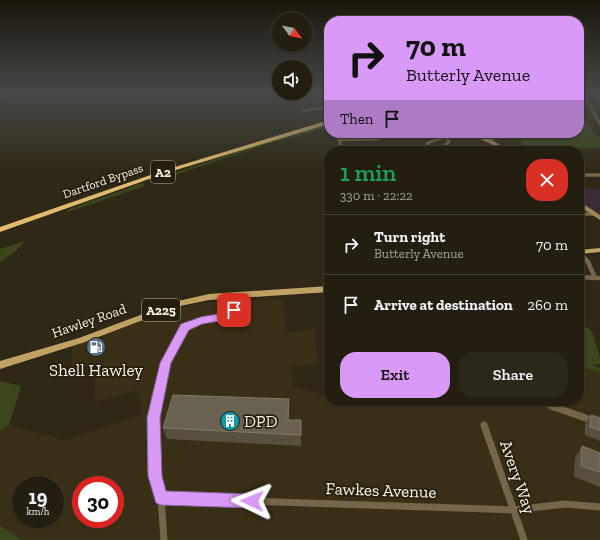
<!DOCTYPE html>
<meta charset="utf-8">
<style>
body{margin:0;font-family:"Zilla Slab",serif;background:#2b2719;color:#f1f3f6;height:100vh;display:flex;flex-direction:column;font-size:15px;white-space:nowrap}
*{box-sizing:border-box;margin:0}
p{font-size:13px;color:#a3a29f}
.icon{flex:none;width:22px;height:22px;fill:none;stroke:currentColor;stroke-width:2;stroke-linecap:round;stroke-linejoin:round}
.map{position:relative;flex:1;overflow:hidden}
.sheet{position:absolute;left:324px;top:146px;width:260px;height:260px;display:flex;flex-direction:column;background:#231e10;border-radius:16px;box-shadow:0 1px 3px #0004,0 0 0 1px #403c30}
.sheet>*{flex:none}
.top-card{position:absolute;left:324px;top:16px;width:260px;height:122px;border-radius:16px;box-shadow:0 1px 3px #0004,0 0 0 1px #403c30;background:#d99af7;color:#111;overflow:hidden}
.needle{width:26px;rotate:122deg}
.tools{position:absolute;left:272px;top:12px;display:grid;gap:8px}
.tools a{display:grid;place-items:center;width:40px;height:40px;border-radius:50%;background:#231e10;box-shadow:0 1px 3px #0004,0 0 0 1px #403c30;font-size:20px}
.speed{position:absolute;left:12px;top:476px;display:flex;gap:8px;font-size:20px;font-weight:700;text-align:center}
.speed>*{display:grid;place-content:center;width:52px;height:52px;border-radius:50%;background:#231e10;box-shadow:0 1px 3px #0004,0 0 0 1px #403c30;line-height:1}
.speed small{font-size:10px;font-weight:400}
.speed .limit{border:6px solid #d22;background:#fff;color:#111}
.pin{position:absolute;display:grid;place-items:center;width:34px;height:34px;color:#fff;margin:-17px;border-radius:8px;box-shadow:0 2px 6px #0006}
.me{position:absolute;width:44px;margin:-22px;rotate:272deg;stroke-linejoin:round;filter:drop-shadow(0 0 3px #0008)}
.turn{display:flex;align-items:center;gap:14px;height:84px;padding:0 16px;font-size:18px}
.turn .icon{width:52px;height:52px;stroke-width:2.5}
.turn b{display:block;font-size:28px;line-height:34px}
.then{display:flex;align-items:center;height:38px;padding:0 16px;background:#0003;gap:8px;font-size:15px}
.round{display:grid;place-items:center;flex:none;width:42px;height:42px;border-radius:16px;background:#2b2719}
.headline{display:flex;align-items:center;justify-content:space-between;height:68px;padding:0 16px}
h1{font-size:24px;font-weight:600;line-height:30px;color:#1e9e55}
.primary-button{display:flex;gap:8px;margin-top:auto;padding:8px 16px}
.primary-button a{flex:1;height:46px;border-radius:16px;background:#d99af7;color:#111;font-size:16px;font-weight:600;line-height:46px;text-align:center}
.primary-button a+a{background:#2b2719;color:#f1f3f6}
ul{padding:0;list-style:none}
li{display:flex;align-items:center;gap:12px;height:60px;padding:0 16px;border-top:1px solid #403c30}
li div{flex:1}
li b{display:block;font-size:15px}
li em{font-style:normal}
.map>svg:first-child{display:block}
</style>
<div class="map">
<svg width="600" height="540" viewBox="0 0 600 540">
<rect width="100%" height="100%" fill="#2f2816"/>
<path fill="#392f16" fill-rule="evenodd" d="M 283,299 L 286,333 L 314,329 L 318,365 L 291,366 L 293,387 L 329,396 L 329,401 L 347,401 L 363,405 L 370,401 L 579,401 L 579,366 L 600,372 L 600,540 L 22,540 L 0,525 L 0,431 L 9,425 L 64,440 L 143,414 L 138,390 L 96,402 L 93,367 L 75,367 L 72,364 L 72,346 L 178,308 L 205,303 ZM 21,485 L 55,485 L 55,519 L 21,519 ZM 81,485 L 115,485 L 115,519 L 81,519 Z"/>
<path fill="#3c2b34" d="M 579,188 L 600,189 L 600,215 L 579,200 Z"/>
<path fill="#3b461c" d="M 579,112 L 600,139 L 600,148 L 525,151 L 521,143 L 520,133 L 579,133 Z
M 329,124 L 329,128 L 315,130 L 310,133 L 270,143 L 151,183 L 149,181 L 268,142 Z
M 142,183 L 145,186 L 68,212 L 67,210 Z
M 25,241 L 17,250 L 0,262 L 0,249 Z
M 579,327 C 594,326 593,334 596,345 C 599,352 600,356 600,364 L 592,364 L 600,368 L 600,372 L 579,367 Z
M 0,381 L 21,386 L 9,425 L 0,431 Z
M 0,525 L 22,540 L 0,540 Z"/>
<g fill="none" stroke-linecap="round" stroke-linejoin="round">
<path stroke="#756649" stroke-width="2.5" d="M 592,94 L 600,101
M 0,98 L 11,94
M 590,106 L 600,124
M 302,111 L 329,107
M 336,133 L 342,148
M 447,138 L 449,142 L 442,147 L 428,146 L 427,143 L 458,133
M 339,140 L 379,139
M 485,140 L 517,135 L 517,133"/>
<path stroke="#756649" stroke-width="3.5" d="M 341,147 L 343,151
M 431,147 L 442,147
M 579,175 L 600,175
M 579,214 L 595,214"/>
<path stroke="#756649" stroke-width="4.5" d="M 579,252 L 588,262 L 595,278 L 600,278
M 579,277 L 595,278
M 579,279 L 579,282
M 233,296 L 233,300"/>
<path stroke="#756649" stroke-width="5.5" d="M 537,401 L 551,406
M 551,401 L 551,406 L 553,407
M 156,407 L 166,363 L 185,327 L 201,321 L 232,314 L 234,310 L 233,299"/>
<path stroke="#756649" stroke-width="7" d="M 157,406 L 154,418 L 155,476 L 161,498 L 164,540
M 551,406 L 600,423
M 484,425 L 524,540
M 161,498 L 514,510 L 565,504 L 600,507"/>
<path fill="#a08859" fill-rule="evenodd" d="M 467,133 C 480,133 498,142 508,151 L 503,151 L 489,143 Z
M 579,201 L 600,215 L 600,220 L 579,206 Z"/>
<path fill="#c1a265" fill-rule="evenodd" d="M 600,248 L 600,252 L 579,254 L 579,250 Z
M 329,286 L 329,292 L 209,300 L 180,306 L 85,342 L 0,369 L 0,361 L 79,338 L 178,301 L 209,294 Z"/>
<path fill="#e0ba6f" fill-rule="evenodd" d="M 329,120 L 329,124 L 169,172 L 0,232 L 0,227 L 165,170 Z"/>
</g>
<path fill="#58503e" d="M 289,411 L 288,420 L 301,420 L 301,446 L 167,439 L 163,428 Z
M 591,415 L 600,418 L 600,441 L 585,435 L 585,424 Z
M 582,446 L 600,453 L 600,487 L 574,477 L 575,458 Z"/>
<path fill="#403926" d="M 289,399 L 289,411 L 288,431 L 288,420 Z"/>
<path fill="#696250" stroke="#807968" d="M 173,395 L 289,399 L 288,420 L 301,420 L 301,435 L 163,428 Z
M 591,415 L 600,418 L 600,430 L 590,427 Z
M 582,446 L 600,453 L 600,472 L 581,466 Z"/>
<linearGradient id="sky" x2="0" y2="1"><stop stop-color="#1a160c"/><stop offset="0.55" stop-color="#474847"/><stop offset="1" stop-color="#474847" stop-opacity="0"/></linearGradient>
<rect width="600" height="170" fill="url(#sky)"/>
<path fill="#d99af7" stroke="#8d64a1" d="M 234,307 L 239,310 L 231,319 L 202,324 L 189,330 L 171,363 L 160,418 L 162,476 L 166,491 L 252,494 L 257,496 L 259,501 L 257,506 L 252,508 L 161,505 L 156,503 L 148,476 L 147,418 L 160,363 L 181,324 L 201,317 L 224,313 Z"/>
<defs>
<symbol id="fuel-disc" viewBox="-11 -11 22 22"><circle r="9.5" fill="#5c6f8a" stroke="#261f0d"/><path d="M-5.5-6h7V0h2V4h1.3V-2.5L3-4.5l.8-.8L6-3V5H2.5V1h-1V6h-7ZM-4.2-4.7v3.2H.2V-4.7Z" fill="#fff"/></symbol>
<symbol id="building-disc" viewBox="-11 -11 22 22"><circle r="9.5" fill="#0f9aa8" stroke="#261f0d"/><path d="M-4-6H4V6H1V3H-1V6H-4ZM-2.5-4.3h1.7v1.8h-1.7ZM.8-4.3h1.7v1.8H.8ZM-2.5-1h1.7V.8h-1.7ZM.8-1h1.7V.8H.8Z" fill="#fff"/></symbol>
</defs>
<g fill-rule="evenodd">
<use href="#fuel-disc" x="85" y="336" width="22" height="22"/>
<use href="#building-disc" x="219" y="410" width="22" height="22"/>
</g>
<g text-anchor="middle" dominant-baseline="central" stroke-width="3.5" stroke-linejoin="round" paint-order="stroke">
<g font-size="12" fill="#f8f4e8" stroke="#261f0d">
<text transform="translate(103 181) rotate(-19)">Dartford Bypass</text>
</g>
<g fill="#261f0d" stroke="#b9b4a6" stroke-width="1">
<rect x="151" y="161" width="24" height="22" rx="3"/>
<rect x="142" y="299" width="38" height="22" rx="3"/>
</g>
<g font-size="13" font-weight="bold" fill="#f8f4e8">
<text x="163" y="172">A2</text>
<text x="161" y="310">A225</text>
</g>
<g font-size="14" fill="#f8f4e8" stroke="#261f0d">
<text transform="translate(89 321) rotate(-19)">Hawley Road</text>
</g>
<g font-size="17" fill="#f8f4e8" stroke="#261f0d">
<text x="96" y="370">Shell Hawley</text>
<text x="244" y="421" text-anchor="start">DPD</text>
</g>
<g font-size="17" fill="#f8f4e8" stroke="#261f0d">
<text transform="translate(518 477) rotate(71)">Avery Way</text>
<text transform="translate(381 490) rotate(2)">Fawkes Avenue</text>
</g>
</g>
</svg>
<div class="tools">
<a><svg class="needle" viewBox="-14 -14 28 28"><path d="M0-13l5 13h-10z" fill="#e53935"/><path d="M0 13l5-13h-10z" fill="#a3a29f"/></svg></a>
<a><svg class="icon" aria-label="sound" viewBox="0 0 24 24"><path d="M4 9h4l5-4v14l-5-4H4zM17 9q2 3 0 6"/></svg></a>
</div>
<div class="speed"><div>19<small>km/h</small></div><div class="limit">30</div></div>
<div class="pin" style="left:234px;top:310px;background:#d93025"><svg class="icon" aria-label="arrive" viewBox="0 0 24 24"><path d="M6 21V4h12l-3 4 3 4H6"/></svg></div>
<svg class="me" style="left:252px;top:501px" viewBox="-20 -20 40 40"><path d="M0-17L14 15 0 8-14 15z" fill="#d99af7" stroke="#fff" stroke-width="4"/></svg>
<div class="top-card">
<div class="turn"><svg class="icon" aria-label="right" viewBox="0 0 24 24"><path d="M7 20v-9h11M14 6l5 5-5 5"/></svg><div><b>70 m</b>Butterly Avenue</div></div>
<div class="then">Then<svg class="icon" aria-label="arrive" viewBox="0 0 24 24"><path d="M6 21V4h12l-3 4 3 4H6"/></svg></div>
</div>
<section class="sheet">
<div class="headline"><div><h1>1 min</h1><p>330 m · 22:22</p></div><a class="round" style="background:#d93025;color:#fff"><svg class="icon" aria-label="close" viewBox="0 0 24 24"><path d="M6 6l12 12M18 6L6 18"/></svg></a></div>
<ul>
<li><svg class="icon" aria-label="right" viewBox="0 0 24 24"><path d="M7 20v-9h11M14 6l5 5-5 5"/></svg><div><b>Turn right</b><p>Butterly Avenue</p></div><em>70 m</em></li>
<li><svg class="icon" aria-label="arrive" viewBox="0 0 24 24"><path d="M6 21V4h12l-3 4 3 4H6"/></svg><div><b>Arrive at destination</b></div><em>260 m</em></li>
</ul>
<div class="primary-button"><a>Exit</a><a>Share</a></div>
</section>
</div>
